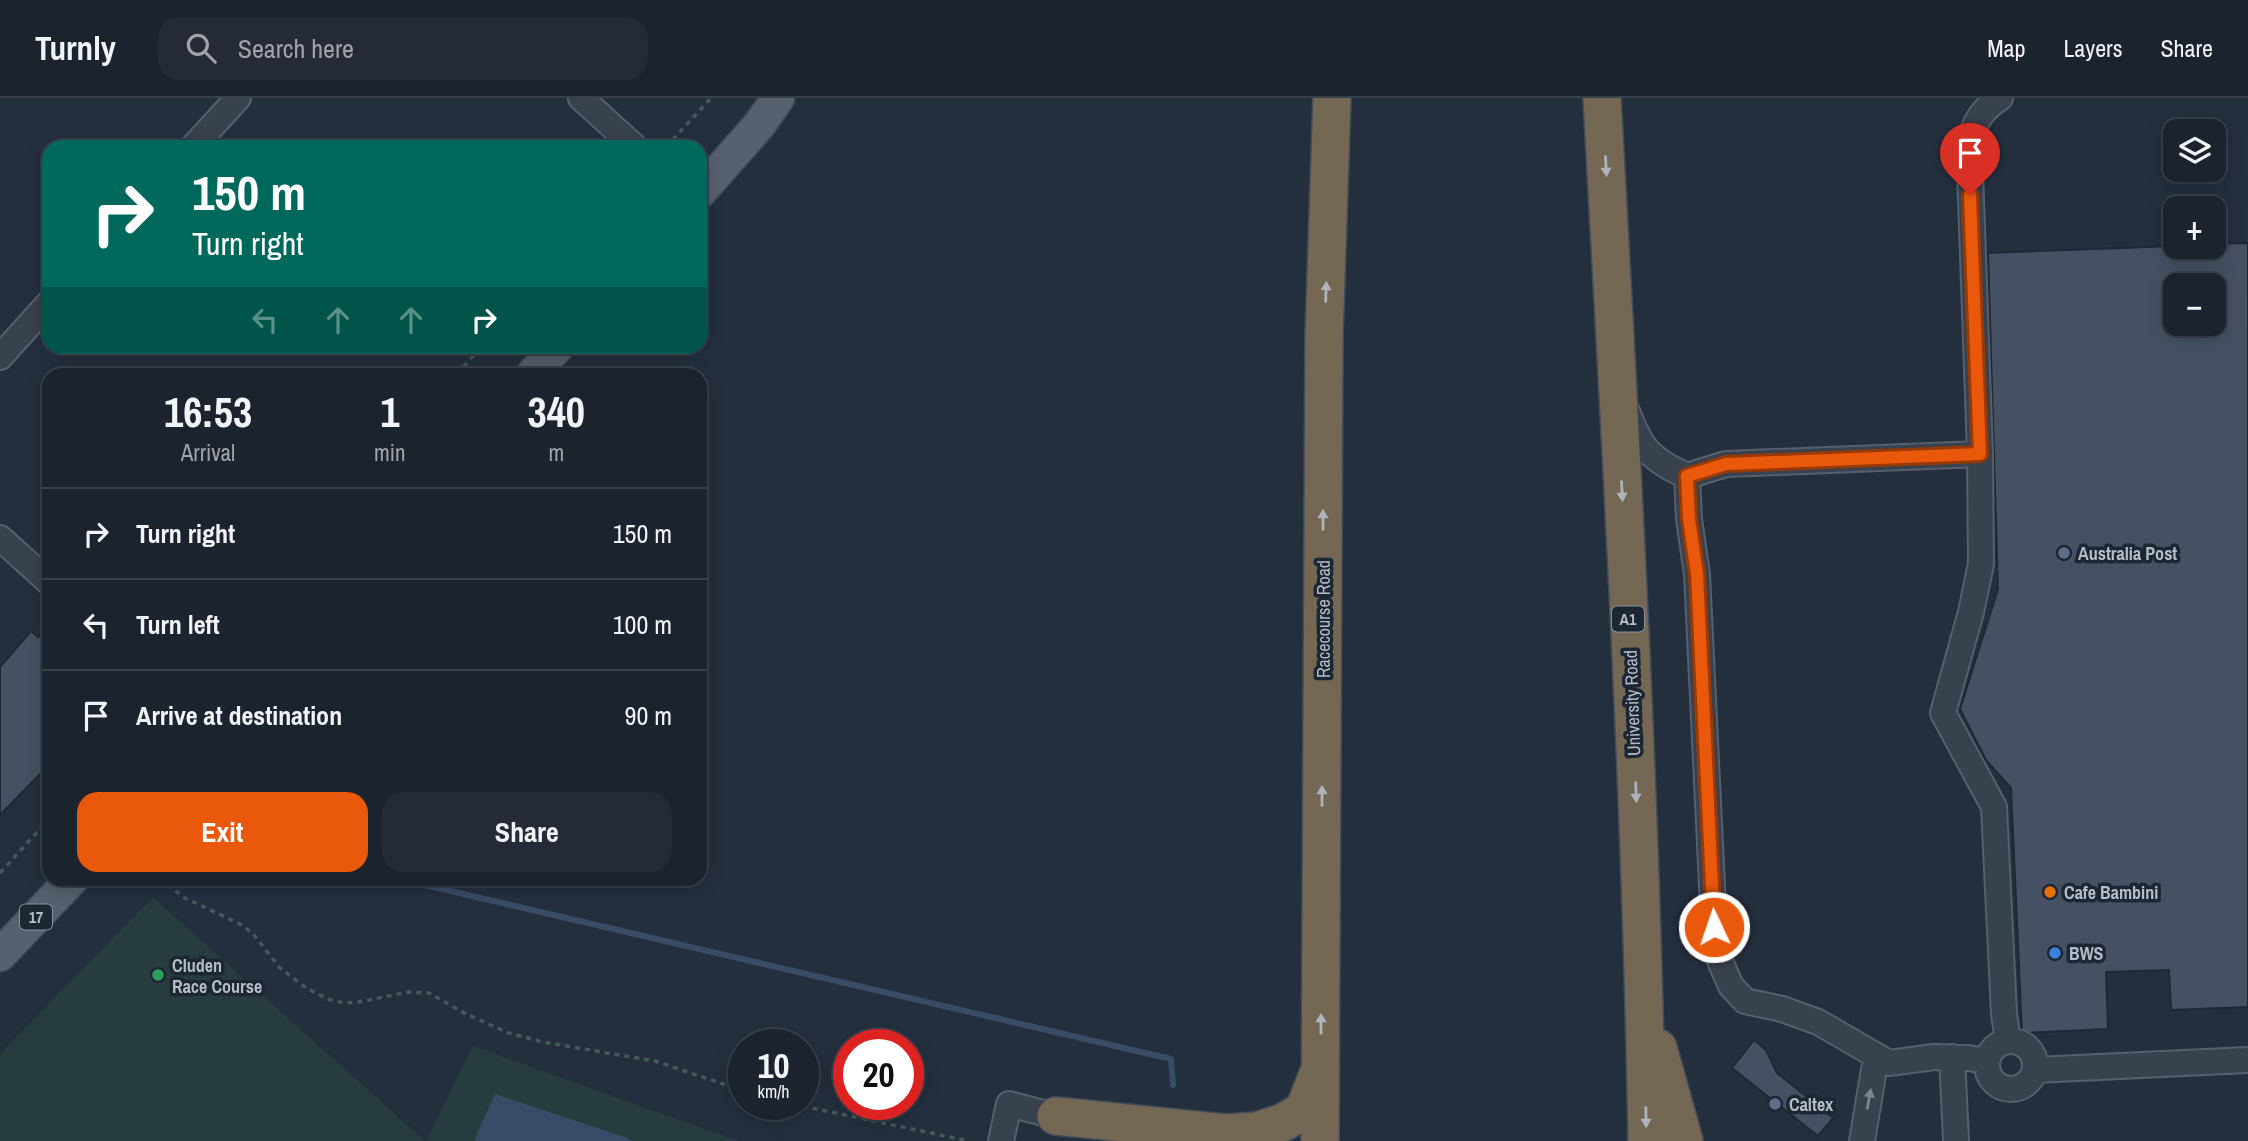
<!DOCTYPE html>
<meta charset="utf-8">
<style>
body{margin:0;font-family:"Archivo Narrow",sans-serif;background:#242b36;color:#f1f3f6;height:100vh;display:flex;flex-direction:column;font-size:26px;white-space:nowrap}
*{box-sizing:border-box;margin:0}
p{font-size:23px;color:#a0a4aa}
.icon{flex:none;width:38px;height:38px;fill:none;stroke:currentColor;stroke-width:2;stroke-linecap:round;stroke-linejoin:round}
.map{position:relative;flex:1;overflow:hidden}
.details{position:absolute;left:42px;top:270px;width:665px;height:518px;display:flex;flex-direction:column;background:#1b232e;border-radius:21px;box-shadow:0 4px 18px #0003,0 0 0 2px #39404a}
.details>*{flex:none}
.banner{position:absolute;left:42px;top:42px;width:665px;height:214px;border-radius:21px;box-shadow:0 4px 18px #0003,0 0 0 2px #39404a;background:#00695c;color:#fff;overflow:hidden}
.controls{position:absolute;left:2163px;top:21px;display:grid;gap:14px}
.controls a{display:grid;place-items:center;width:63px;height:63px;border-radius:14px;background:#1b232e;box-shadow:0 4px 18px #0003,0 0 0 2px #39404a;font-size:35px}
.speed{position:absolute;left:728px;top:931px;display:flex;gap:14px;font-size:35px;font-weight:700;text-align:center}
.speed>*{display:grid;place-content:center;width:91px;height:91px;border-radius:50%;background:#1b232e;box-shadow:0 4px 18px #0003,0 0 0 2px #39404a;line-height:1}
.speed small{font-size:18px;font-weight:400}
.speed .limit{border:10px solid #d22;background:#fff;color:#111}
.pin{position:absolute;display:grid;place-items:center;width:60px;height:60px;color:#fff;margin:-72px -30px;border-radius:50% 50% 50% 0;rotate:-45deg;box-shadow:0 0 7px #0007}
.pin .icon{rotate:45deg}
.me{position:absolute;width:77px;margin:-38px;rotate:357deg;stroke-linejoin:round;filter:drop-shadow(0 0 5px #0008)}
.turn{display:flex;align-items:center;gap:24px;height:147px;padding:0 35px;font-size:32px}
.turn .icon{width:91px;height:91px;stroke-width:2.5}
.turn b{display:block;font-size:49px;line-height:60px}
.lanes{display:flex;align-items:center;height:66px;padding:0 35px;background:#0003;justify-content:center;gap:35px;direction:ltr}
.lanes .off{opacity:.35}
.eta{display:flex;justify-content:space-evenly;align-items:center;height:119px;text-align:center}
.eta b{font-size:42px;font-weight:800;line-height:49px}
.cta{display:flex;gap:14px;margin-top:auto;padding:14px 35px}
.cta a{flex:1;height:80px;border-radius:21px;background:#ea580c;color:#fff;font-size:28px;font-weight:800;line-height:80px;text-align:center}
.cta a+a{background:#242b36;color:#f1f3f6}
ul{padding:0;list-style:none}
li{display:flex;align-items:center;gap:21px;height:91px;padding:0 35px;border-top:2px solid #39404a}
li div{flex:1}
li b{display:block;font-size:26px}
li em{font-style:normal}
header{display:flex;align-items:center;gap:42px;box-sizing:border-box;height:98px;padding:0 35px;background:#1b232e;border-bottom:2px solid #39404a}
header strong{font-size:33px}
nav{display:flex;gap:38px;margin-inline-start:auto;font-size:24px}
.search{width:490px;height:63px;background:#242b36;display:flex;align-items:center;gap:18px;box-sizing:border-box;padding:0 24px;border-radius:21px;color:#a0a4aa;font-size:26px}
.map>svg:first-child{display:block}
</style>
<header>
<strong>Turnly</strong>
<div class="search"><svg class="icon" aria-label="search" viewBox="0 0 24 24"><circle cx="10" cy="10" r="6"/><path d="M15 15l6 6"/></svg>Search here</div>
<nav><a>Map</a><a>Layers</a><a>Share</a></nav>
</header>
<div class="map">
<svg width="2248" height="1043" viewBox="0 0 2248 1043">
<rect width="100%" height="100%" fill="#242f3e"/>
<path fill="#263c3f" d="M 153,799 L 425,1043 L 0,1043 L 0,956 Z
M 473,948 L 738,1043 L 426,1043 Z"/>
<path fill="#394c67" d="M 495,996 L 628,1040 L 632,1043 L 474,1043 Z"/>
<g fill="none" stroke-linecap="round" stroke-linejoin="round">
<path stroke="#394c67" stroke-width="6" d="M 395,780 L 1171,961 L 1173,987"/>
</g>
<path fill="#455162" stroke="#1f2835" stroke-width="2" fill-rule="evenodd" d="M 2248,145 L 2248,909 L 2171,912 L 2169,872 L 2106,874 L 2108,931 L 2022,935 L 2011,690 L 1986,662 L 1960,611 L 1998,491 L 1988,155 L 2175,148 L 2214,149 L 2214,146 ZM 2175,187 L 2214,187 L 2214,226 L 2175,226 Z
M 49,527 L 49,667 L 0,717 L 0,569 L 31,533 L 38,539 Z
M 1754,942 L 1766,952 L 1777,975 L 1833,1020 L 1818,1038 L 1732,970 Z"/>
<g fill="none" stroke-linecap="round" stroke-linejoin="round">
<defs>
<path id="minor" d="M 581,0 L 635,49
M 193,49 L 238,0
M 0,259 L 49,205
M 1627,313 C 1641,351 1651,362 1687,378
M 1980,356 L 1969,45 C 1974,25 1982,11 2000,0
M 0,440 L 49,484
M1987 967a24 24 0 1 1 48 0a24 24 0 1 1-48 0Z
M 1952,959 L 1956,1042
M 1987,963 L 1968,960 L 1934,959 L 1889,965 L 1818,924 L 1782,911 L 1745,903 L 1731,888 L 1720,863 L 1714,829 L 1697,476 L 1689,421 L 1687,378 L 1726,366 L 1980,356 L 1981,466 L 1971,514 L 1943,615 L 1994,709 L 2004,916 L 2008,943
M 2035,972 L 2248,962
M 1001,1043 L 1009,1006 L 1070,1022
M 1862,1043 L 1874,971 L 1879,960"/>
<path id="major" d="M 700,94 L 760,26 L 778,0
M 533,276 L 558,248
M 0,857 L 73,780"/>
<path id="highway" d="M 1602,0 C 1621,347 1641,695 1647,1043
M 1658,950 L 1684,1043
M 1056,1018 L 1225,1035 L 1257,1033 L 1284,1024 L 1304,1012 L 1318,976
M 1320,1043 L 1324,239 L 1332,0"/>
</defs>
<use href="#minor" stroke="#565f6c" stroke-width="28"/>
<use href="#major" stroke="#414a57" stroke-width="35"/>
<use href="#highway" stroke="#434c59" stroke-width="40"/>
<path stroke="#44595c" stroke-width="3.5" stroke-dasharray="5 5" stroke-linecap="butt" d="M 666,49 L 711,0
M 457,276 L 482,248
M 0,775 L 49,721
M 160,780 L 183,799 L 242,827 L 254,837 L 280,870 L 306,890 L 328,901 L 344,905 L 359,904 L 408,894 L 429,895 L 466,916 L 509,935 L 543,944 L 655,963 L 744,993
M 793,1006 L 969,1043"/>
<use href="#minor" stroke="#38414e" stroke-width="24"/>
<use href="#major" stroke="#56606e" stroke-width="32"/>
<use href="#highway" stroke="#746855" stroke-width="37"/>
</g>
<defs><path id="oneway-solid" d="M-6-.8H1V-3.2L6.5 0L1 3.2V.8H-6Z" transform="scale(1.75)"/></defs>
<g fill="#aeb4bd">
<use href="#oneway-solid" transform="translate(1606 68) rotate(87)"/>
<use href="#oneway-solid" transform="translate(1326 194) rotate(-88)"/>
<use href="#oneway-solid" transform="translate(1622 393) rotate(87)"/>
<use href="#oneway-solid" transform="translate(1323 422) rotate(-90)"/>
<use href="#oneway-solid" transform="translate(1636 694) rotate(88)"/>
<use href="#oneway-solid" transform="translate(1322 698) rotate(-90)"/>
<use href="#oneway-solid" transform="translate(1321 926) rotate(-90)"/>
<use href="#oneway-solid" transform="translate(1646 1019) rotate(89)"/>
</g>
<use fill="#7c8592" href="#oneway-solid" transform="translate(1869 1001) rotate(-80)"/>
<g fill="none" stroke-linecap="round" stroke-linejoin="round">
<defs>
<path id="route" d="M 1714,829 L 1697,476 L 1689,421 L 1687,378 L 1726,366 L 1980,356 L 1970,97"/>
</defs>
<use href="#route" stroke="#983908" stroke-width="18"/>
<use href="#route" stroke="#ea580c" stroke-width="12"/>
</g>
<g fill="#5c6f8a" stroke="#1d2633" stroke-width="2.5">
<circle cx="2064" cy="455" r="7"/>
<circle cx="1775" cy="1006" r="7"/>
</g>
<circle fill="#e8710a" stroke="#1d2633" stroke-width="2.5" cx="2050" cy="794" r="7"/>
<circle fill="#3f7fe0" stroke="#1d2633" stroke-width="2.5" cx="2055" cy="855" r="7"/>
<circle fill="#2e9e5b" stroke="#1d2633" stroke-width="2.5" cx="158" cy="877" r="7"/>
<g text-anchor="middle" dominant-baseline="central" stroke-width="7" stroke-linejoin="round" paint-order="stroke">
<g fill="#1d2633" stroke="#878f9c" stroke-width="2">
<rect x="1612" y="508.5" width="32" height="25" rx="5"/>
<rect x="20" y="806.5" width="32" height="25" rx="5"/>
</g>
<g font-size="16" font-weight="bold" fill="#b4bcc9">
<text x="1628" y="521">A1</text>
<text x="36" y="819">17</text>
</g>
<g font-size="18" font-weight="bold" fill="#b4bcc9" stroke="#1d2633" text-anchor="start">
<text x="2078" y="455">Australia Post</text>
<text x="2064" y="794">Cafe Bambini</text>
<text x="2069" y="855">BWS</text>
<text x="172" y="867">Cluden<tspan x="172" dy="21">Race Course</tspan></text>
<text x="1789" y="1006">Caltex</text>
</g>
<g font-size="18" fill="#b4bcc9" stroke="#1d2633">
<text transform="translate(1323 521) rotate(-90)">Racecourse Road</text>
<text transform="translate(1632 605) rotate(-92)">University Road</text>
</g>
</g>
</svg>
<div class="controls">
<a><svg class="icon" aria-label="layers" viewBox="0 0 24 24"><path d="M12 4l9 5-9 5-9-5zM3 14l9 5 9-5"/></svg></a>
<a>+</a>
<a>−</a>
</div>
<div class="speed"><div>10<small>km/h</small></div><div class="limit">20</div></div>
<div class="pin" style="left:1970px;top:97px;background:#d93025"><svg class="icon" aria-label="arrive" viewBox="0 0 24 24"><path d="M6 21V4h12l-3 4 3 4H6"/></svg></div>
<svg class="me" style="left:1714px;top:829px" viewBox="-20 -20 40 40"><circle r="17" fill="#ea580c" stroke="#fff" stroke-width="3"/><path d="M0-11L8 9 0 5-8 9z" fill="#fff"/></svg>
<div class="banner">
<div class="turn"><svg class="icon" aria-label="right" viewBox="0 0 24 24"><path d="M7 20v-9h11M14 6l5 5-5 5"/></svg><div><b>150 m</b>Turn right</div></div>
<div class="lanes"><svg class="icon off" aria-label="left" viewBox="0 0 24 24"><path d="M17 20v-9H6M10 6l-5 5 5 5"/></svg><svg class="icon off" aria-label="ahead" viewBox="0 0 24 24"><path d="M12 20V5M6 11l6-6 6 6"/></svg><svg class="icon off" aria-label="ahead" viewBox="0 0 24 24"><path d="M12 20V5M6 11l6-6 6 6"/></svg><svg class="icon" aria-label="right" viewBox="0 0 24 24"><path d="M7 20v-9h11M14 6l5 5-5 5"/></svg></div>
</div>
<section class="details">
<div class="eta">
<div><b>16:53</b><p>Arrival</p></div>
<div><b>1</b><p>min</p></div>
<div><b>340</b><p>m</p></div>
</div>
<ul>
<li><svg class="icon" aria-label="right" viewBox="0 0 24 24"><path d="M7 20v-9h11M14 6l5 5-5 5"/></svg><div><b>Turn right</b></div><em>150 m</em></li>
<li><svg class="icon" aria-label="left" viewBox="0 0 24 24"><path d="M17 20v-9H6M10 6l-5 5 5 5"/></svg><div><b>Turn left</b></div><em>100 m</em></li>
<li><svg class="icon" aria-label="arrive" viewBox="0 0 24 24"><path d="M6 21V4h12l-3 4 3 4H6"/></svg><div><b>Arrive at destination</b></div><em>90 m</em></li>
</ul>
<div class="cta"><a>Exit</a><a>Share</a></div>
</section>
</div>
